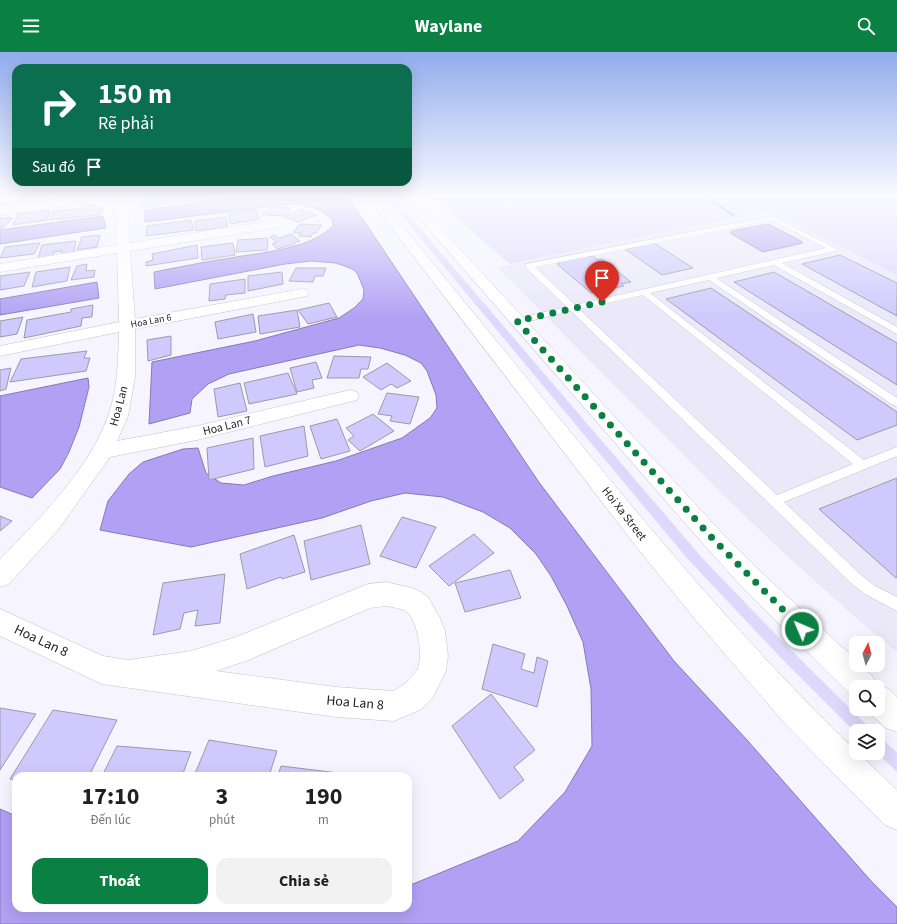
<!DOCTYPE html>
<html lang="vi">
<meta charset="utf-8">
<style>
body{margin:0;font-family:"Source Sans 3",sans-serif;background:#f2f2f2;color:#202124;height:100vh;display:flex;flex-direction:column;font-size:15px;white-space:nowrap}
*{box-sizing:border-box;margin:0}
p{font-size:13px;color:#757577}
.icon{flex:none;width:22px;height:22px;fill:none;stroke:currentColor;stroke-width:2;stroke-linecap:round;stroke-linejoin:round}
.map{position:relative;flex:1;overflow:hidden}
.panel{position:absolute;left:12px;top:720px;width:400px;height:140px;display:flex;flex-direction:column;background:#fff;border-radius:12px;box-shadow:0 4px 16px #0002}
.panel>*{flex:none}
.banner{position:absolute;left:12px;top:12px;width:400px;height:122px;border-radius:12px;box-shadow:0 4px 16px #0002;background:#0b6e4f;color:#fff;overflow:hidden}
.needle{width:26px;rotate:6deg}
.buttons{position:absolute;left:849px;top:584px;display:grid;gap:8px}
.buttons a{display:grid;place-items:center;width:36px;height:36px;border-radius:8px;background:#fff;box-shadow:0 4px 16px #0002;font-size:20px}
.pin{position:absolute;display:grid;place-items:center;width:34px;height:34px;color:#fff;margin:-41px -17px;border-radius:50% 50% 50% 0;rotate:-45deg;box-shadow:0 0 4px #0007}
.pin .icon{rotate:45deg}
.me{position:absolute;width:44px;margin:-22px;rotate:315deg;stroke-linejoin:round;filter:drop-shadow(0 0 3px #0008)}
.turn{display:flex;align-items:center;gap:14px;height:84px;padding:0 20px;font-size:18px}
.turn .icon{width:52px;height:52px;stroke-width:2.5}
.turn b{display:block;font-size:28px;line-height:34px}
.then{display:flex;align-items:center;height:38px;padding:0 20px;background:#0003;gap:8px;font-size:15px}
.eta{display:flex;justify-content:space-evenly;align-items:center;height:68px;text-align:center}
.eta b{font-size:24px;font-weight:700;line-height:28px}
.cta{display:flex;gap:8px;margin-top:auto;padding:8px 20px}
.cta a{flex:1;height:46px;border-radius:12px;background:#0b8043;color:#fff;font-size:16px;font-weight:700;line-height:46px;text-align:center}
.cta a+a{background:#f2f2f2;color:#202124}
header{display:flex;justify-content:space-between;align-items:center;height:52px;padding:0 20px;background:#0b8043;color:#fff;font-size:18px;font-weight:700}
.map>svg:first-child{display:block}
</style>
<header><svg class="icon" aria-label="menu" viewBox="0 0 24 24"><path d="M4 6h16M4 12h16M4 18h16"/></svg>Waylane<svg class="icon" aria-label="search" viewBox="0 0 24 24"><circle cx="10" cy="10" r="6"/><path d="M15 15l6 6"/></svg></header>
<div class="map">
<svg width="897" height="872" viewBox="0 0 897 872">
<rect width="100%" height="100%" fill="#f5f4ff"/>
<path fill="#eae8f9" d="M 0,145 L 80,145 L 0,155 Z
M 770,158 L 897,223 L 897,600 L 864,573 L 785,502 L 725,445 L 497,215 Z"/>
<path fill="#ded9fc" d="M 386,145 L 393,145 L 704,508 L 786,593 L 873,679 L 856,679 L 856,681 L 780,605 L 686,505 Z
M 432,145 L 897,145 L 897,223 L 770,158 L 510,212 Z
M 878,683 L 897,701 L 897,720 L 877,701 Z"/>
<path fill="#b0a1f5" stroke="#847ab6" d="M 240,145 L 348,145 L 538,429 L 674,609 L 747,688 L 871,829 L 897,855 L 897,872 L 0,872 L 0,757 L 16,764 L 16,856 L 408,856 L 408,834 L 518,789 L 565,740 L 592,694 L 591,637 L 583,590 L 567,554 L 551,524 L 536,502 L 510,476 L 483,460 L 443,445 L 405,441 L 371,449 L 322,466 L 191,495 L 100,478 L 108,449 L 129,422 L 143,410 L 183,397 L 198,396 L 206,421 L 221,431 L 244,433 L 273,424 L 336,409 L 402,386 L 430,366 L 437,356 L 436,343 L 427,319 L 421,311 L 405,303 L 380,296 L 359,293 L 229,322 L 208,332 L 192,347 L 190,361 L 149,372 L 152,310 L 255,289 L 339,266 L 354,256 L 363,247 L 364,238 L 358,223 L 354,218 L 345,214 L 335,211 L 311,209 L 285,212 L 155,237 L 154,220 C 179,215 204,210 230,206 C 263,200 308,198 333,174 L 332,167 C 319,156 308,153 291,152 L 145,170 L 145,158 Z
M 103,164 L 106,176 L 0,192 L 0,178 Z
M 768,172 L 801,189 L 803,191 L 763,200 L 730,181 L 732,179 Z
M 97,230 L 99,246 L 0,263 L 0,247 Z
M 88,326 L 89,335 L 79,375 L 69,400 L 60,417 L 32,446 L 0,435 L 0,344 Z"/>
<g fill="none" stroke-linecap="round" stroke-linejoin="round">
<path fill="#847ab6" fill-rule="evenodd" d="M 705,145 L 709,145 L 735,163 L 732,164 Z"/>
</g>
<path fill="#d0c9fd" stroke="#9b9aa6" d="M 159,145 L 158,154 L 141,156 L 143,146 Z
M 161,145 L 188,145 L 187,149 L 160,152 Z
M 190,145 L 218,145 L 218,146 L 189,149 Z
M 96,153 L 94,156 L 103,156 L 99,163 L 49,168 L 53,159 L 85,156 L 86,154 Z
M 269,155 L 291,156 L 286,164 L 263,163 Z
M 302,157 L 317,163 L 298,170 L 284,165 Z
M 50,158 L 47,168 L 13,173 L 18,162 Z
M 256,158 L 260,167 L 230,172 L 228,162 Z
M 226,165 L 227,175 L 196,179 L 195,169 Z
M 0,166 L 13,166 L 3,176 L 0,176 Z
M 191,168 L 194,178 L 146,184 L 147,174 Z
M 300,172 L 322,173 L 316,181 L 313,181 L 311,185 L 299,184 L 301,181 L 293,181 Z
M 291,182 L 300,189 L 294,191 L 295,192 L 277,197 L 272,192 L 277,190 L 270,185 L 275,183 L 279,186 Z
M 100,183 L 97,195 L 77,198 L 82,185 Z
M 268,186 L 267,198 L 236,200 L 238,188 Z
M 76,189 L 74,201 L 62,203 L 62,199 L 54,200 L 53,204 L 38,206 L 42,193 Z
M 40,191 L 34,202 L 0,206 L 5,195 Z
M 233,191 L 235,203 L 202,208 L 201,195 Z
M 654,191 L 693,216 L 662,223 L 625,197 Z
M 197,193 L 198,206 L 146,214 L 146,210 L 153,208 L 152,202 Z
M 840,203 L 897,231 L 897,264 L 802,212 Z
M 587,204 L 593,204 L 598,208 L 602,207 L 631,230 L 621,232 L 624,234 L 591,241 L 557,212 L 559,211 L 558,210 Z
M 87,212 L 86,219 L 95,218 L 94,225 L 71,228 L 77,214 Z
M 70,215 L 67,229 L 32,235 L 36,220 Z
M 296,216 L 326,216 L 323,224 L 315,224 L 313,230 L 289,229 Z
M 30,220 L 24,234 L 0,238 L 0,224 Z
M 282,220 L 283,232 L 248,239 L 248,224 Z
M 774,220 L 897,291 L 897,333 L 734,230 Z
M 245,227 L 245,241 L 226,243 L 225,247 L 209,249 L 210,232 Z
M 711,236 L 897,360 L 897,373 L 857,388 L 666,247 Z
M 329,251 L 337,265 L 308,272 L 298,258 Z
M 93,253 L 92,265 L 82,266 L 81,274 L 24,286 L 27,268 L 71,260 L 71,257 Z
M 297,258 L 300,275 L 260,282 L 258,264 Z
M 253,262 L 256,280 L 218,287 L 215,270 Z
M 23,265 L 17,282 L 0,285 L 0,269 Z
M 171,284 L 171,303 L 148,309 L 147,288 Z
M 87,299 L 84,306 L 90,306 L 86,319 L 10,330 L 21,307 Z
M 334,304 L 371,305 L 368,317 L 361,317 L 359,326 L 327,326 Z
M 316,310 L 322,326 L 312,328 L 314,336 L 297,340 L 290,316 Z
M 387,311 L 411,329 L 397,336 L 391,332 L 381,338 L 363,325 Z
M 11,316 L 6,337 L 0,339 L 0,318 Z
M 288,321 L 297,342 L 249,352 L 244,331 Z
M 240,331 L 247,359 L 218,365 L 214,337 Z
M 387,341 L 419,345 L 410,372 L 390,369 L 392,364 L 378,362 Z
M 373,362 L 394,379 L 360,399 L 348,388 L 354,384 L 346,376 Z
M 337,367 L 350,399 L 321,407 L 310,374 Z
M 304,374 L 308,404 L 265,415 L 260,384 Z
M 253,386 L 254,417 L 209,428 L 207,396 Z
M 897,426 L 897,525 L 896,526 L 819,457 Z
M 0,464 L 12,469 L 0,479 Z
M 402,465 L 436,475 L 416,516 L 380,504 Z
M 361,473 L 370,512 L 311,528 L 304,489 Z
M 474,482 L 494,501 L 449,534 L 429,514 Z
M 294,483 L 305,520 L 282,527 L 281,525 L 247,537 L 240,502 Z
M 510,518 L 521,546 L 465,560 L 455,531 Z
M 225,522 L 220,571 L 195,574 L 198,558 L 184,561 L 180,577 L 153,583 L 163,531 Z
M 493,592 L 525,602 L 521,617 L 534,621 L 537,605 L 548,609 L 537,655 L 482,637 Z
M 491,642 L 535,698 L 514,715 L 524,728 L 500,747 L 452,674 Z
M 0,656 L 36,662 L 0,718 Z
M 53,658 L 117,668 L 89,724 L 16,724 L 16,728 L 10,727 Z
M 209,688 L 277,699 L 269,724 L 194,724 Z
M 117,694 L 191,700 L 182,724 L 102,724 Z
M 281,714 L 355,723 L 278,724 Z"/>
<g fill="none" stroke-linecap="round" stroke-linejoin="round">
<defs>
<path id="service" d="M 772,164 L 837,197 L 836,199 L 782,211 L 897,275 L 897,282 L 774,213 L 716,226 L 897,346 L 897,354 L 893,353 L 709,228 L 650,241 L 864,408 L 897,395 L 897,404 L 784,450 L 861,523 L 875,534 L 897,545 L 897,559 L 865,542 L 851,531 L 571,259 L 517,272 L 513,269 L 514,267 L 567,255 L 526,216 L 526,212 ZM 771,168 L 826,196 L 575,253 L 535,215 ZM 643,243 L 853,412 L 777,443 L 579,257 Z"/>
<path id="minor" d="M 76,145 L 104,145 L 98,148 L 0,163 L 0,155 Z
M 115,145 L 127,145 L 130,191 L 275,168 L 279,169 L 281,172 L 279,175 L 275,176 L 130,199 L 135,267 L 302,237 L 307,238 L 309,241 L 307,244 L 302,245 L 135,277 L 135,325 L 128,364 L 117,389 L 197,374 L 350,338 L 357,340 L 359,344 L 357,348 L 197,388 L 110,405 L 58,478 L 9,532 L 0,535 L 0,507 C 39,467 89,418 108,364 C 118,337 118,308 119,280 L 0,304 L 0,294 L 119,270 L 117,201 L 0,220 L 0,212 L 117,193 Z
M 386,530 L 412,536 L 421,540 L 428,545 L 440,566 L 445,579 L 448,604 L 446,619 L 433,645 L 422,657 L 394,669 L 336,665 L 102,632 L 0,584 L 0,557 L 103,604 L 128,608 L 191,599 L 236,585 L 368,532 ZM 386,554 C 392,555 399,556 404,558 C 418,565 423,603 418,616 C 413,626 403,634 393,639 L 336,635 L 216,619 L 246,609 L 370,556 Z"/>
<path id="secondary" d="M 368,145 L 379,145 C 439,219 500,293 560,367 C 654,482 749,596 856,699 L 856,701 L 858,701 L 897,738 L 897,778 L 885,773 L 786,673 L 694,566 L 635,493 Z
M 401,145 L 412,145 L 721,480 L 762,521 L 856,608 L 856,613 L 861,613 L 873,625 L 877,633 L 889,637 L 897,645 L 897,680 L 886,676 L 867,659 L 867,657 L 878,657 L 878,635 L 856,635 L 856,647 L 853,645 L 744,537 L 705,494 Z"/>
</defs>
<use href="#service" stroke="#c3c1ce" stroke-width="1"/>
<use href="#minor" stroke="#c3c1ce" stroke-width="1"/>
<use href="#secondary" stroke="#c3c1ce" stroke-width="1"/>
<use href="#service" fill="#fff" fill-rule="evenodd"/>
<use href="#minor" fill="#fff" fill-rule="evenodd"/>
<use href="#secondary" fill="#fff" fill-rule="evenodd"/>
</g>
<linearGradient id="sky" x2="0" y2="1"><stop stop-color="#91aced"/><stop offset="0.54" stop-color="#fafaff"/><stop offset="1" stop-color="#fafaff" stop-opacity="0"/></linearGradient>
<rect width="897" height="267" fill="url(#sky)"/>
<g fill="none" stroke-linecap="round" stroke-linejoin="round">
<path stroke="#0b8043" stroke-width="7" stroke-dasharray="0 12.6" d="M 602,250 L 517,269 L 713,487 L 802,577"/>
</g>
<g text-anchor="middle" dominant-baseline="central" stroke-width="4" stroke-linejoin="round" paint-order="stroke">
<g font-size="10" fill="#1f1e23" stroke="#fff">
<text transform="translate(151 269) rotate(-11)">Hoa Lan 6</text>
</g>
<g font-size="12" fill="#1f1e23" stroke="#fff">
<text transform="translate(119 354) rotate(-75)">Hoa Lan</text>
<text transform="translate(227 374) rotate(-14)">Hoa Lan 7</text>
<text transform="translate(624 462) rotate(52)">Hoi Xa Street</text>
</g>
<g font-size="14" fill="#1f1e23" stroke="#fff">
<text transform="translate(41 589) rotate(25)">Hoa Lan 8</text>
<text transform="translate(355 651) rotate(5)">Hoa Lan 8</text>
</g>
</g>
</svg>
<div class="buttons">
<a><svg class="needle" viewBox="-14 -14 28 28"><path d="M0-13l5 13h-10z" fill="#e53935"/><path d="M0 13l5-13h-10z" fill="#757577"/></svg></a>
<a><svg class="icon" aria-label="search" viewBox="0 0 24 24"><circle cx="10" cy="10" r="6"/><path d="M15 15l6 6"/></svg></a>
<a><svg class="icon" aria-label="layers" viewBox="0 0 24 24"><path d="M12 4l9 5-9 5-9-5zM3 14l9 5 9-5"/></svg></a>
</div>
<div class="pin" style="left:602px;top:250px;background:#d93025"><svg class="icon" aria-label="arrive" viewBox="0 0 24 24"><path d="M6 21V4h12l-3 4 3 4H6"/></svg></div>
<svg class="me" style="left:802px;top:577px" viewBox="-20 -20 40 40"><circle r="17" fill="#0b8043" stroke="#fff" stroke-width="3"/><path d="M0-11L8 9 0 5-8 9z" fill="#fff"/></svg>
<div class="banner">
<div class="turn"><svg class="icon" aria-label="right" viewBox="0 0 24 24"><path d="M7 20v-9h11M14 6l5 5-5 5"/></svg><div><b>150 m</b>Rẽ phải</div></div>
<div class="then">Sau đó<svg class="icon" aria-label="arrive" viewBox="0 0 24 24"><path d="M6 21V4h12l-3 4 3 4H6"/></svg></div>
</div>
<section class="panel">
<div class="eta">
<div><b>17:10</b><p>Đến lúc</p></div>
<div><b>3</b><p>phút</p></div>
<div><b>190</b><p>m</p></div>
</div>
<div class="cta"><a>Thoát</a><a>Chia sẻ</a></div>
</section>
</div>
